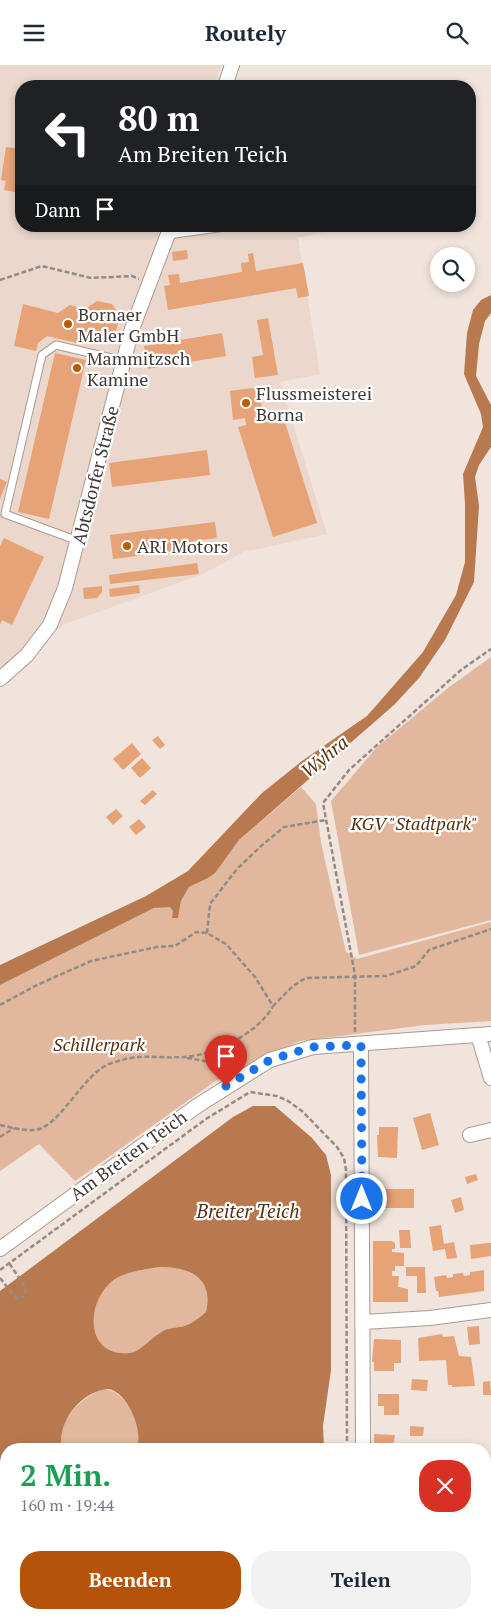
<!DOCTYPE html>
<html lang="de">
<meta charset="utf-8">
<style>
body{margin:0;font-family:"PT Serif",serif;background:#f2f2f3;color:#1f2937;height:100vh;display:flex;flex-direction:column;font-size:19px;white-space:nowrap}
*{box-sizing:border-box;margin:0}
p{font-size:16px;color:#747a83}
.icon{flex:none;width:28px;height:28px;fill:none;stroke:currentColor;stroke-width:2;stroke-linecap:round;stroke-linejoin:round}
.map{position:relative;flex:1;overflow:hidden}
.sheet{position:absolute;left:0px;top:1378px;width:491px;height:176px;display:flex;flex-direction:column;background:#fff;border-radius:20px 20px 0 0;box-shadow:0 2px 8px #0003}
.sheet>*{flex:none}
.hud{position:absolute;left:15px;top:15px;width:461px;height:152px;border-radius:20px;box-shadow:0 2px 8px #0003;background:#202124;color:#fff;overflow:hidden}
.tools{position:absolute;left:430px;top:182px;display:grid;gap:10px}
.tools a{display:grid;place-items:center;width:45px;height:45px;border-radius:50%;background:#fff;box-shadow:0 2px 8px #0003;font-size:25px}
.pin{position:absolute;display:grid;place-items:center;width:42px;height:42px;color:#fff;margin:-51px -21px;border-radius:50% 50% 50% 0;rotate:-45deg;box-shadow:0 0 5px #0007}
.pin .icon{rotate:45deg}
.me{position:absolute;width:55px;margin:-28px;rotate:0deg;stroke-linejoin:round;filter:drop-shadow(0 0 4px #0008)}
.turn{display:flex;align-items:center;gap:18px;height:105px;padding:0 20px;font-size:22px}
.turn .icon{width:65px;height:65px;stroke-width:2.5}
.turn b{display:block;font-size:35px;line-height:42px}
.then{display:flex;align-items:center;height:48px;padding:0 20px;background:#0003;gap:10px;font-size:19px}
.round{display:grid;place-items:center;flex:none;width:52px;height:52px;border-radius:20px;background:#f2f2f3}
.overview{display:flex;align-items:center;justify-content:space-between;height:85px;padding:0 20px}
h1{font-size:30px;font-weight:800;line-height:38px;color:#1e9e55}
.cta{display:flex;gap:10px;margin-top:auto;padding:10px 20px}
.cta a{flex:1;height:58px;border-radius:20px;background:#b45309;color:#fff;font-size:20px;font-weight:800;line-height:58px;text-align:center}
.cta a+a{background:#f2f2f3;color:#1f2937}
header{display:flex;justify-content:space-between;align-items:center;height:65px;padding:0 20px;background:#fff;font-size:22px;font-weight:800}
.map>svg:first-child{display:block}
</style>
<header><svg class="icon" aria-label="menu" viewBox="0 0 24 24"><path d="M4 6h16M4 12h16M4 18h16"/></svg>Routely<svg class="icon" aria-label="search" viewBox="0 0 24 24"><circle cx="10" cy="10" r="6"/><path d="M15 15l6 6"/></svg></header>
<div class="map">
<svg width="491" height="1553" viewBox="0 0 491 1553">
<rect width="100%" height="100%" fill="#f0e4dc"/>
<path fill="#ebd7cb" d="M 0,0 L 221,0 L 214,21 L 21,21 L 21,161 L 350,161 L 298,173 L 320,309 L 280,317 L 327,469 L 243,487 L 203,509 L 65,559 L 0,606 Z"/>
<path fill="#e1b89d" d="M 491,592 L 491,855 L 359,890 L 331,736 L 377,682 L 448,623 Z
M 301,722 L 316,739 L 321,778 L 346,887 L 357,894 L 491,857 L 491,956 L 425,960 L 300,976 L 267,990 L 214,1017 L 75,1116 L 39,1079 L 0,1106 L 0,920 L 154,843 L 170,841 L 178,853 L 181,836 L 189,822 L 208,813 L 214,808 L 239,775 Z
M 159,1202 C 189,1202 214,1212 206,1247 C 200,1252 194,1257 187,1260 C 180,1263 172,1262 165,1265 C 153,1270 141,1287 129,1288 C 84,1292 85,1235 115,1214 C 128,1206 144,1205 159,1202 Z
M 103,1324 C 125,1323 147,1365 136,1384 L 62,1384 C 56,1356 79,1334 103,1324 Z
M 269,1548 L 323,1548 L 323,1553 L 265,1553 Z"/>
<path fill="#b9794e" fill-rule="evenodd" d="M 491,230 L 491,248 L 485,256 L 479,279 L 476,311 L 491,340 L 491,382 L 479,400 L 475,412 L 479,441 L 474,517 L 445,575 L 419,613 L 394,640 L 239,775 L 215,808 L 208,813 L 189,822 L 181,836 L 178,853 L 172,853 L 173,846 L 170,842 L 154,843 L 0,920 L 0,900 L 146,831 L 188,806 L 262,728 L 302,696 L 367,651 L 423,587 L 456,530 L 465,497 L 465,439 L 463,409 L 483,362 L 481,349 L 464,309 L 467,268 L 473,245 L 481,235 Z
M 253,1041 L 275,1041 L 312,1073 L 326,1090 L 331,1110 L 331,1305 L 323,1361 L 324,1384 L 136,1384 C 145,1367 127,1326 108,1324 C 81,1326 56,1358 62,1384 L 6,1384 L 6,1548 L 269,1548 L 265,1553 L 0,1553 L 0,1226 L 233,1052 ZM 159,1202 C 189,1202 214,1212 206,1247 C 200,1252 194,1257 187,1260 C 180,1263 172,1262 165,1265 C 153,1270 141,1287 129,1288 C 84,1292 85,1235 115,1214 C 128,1206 144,1205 159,1202 Z"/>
<path fill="#e5a377" d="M 6,82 L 21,84 L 21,128 L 4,125 L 6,116 L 1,115 Z
M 187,185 L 188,194 L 173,196 L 172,187 Z
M 253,188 L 256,206 L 303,198 L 309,231 L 298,233 L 296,223 L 168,245 L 164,221 L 170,220 L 168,210 L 179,209 L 180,218 L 242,207 L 241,198 L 249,197 L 248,189 Z
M 97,236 L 112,239 L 120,251 L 116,266 L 104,273 L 89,270 L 77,278 L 47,271 L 38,278 L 36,286 L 14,281 L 23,239 L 58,248 L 70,240 L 85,244 Z
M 268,253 L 278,310 L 255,313 L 252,292 L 263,290 L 257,255 Z
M 222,268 L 226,291 L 148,304 L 144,281 Z
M 55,288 L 86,295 L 49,454 L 18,447 Z
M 259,322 L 263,351 L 254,352 L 255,357 L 282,348 L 317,458 L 273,472 L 238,362 L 246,360 L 245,353 L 233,355 L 230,326 Z
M 207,385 L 210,410 L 112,422 L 109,398 Z
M 0,414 L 7,417 L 0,434 Z
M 215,457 L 217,473 L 193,476 L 194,484 L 113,494 L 110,470 Z
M 4,473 L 44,492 L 12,560 L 2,555 L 0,560 L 0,481 Z
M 197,498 L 199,509 L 110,519 L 109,510 Z
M 139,520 L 140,528 L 110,532 L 109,524 Z
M 102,521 L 102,527 L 97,533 L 84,534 L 83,523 Z
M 158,671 L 165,680 L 160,684 L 152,675 Z
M 132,678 L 141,689 L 123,705 L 113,694 Z
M 142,693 L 151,703 L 140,713 L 131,703 Z
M 153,725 L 157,729 L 145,740 L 140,736 Z
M 116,744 L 123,751 L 113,760 L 106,752 Z
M 139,754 L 146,762 L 136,770 L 129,762 Z
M 430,1048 L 439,1080 L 422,1085 L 413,1053 Z
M 379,1062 L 398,1062 L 397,1093 L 378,1092 L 377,1070 L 379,1070 Z
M 476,1109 L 478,1115 L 467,1119 L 465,1112 Z
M 373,1124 L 414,1124 L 414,1143 L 373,1143 Z
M 461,1132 L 464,1145 L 455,1148 L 451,1135 Z
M 441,1160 L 444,1179 L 454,1177 L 457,1193 L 447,1194 L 445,1184 L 433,1186 L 429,1162 Z
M 399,1165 L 410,1165 L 411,1183 L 400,1183 Z
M 373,1176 L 392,1176 L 395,1178 L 395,1184 L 392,1184 L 392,1187 L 404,1188 L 404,1201 L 395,1201 L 395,1206 L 392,1206 L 392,1211 L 399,1211 L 398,1222 L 408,1224 L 408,1237 L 373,1237 Z
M 488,1178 L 491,1178 L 491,1191 L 471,1194 L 470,1180 Z
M 406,1202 L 425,1202 L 426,1228 L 417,1228 L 417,1211 L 406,1211 Z
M 484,1205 L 484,1226 L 439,1232 L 438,1226 L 436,1226 L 434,1212 L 446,1210 L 447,1213 L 453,1212 L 453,1209 L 463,1208 L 464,1211 L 470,1210 L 470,1207 Z
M 479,1261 L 480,1279 L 469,1280 L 467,1262 Z
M 442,1269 L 443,1272 L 454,1271 L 459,1291 L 471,1292 L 475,1321 L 452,1322 L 452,1320 L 448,1320 L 446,1295 L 419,1296 L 418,1273 Z
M 374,1274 L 401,1275 L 401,1298 L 394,1298 L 394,1306 L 374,1306 L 374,1297 L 372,1297 Z
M 412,1314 L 428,1315 L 427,1326 L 411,1325 Z
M 490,1316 L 491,1330 L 483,1330 L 483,1317 Z
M 378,1329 L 399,1329 L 399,1350 L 384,1350 L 384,1341 L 378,1341 Z
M 410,1361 L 424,1362 L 423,1371 L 410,1371 Z
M 374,1369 L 395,1370 L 394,1377 L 392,1379 L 416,1380 L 416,1384 L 374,1384 Z
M 491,1447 L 491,1468 L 488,1468 L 485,1448 Z"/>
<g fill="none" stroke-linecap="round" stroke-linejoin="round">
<defs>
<path id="service" d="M 168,170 L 232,161
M 78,476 L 5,449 L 42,290 L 56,280 L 124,296"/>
<path id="minor" d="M 225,21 L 232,0
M 0,614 L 27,590 L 50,560 L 65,523 L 132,264 L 171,161
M 478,970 L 491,1013
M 361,980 L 363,1384
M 470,1070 L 491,1065
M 0,1184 L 197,1041 L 270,995 L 313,982 L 491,969
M 363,1257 L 430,1253 L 491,1245
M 485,1500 L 491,1496
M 477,1548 L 479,1553
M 363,1553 L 363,1548
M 419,1553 L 426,1548"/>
</defs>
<use href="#service" stroke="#a79b94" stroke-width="9"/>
<use href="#minor" stroke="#a79b94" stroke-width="16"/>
<path stroke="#938b86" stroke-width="2.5" stroke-dasharray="5 2.5" stroke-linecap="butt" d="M 0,215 L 42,201 L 91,213 L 132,211 L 139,214
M 207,868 L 210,839 L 237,804 L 260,782 L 284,762 L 326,755
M 0,940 L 37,920 L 91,896 L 157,882 L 175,881 L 196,867 L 207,868 L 226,879 L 255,912 L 273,941 L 293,921 L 306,913 L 386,911 L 416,901 L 429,885 L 491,864
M 355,967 L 355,910 L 323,738 L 349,705 L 461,605 L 491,584
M 187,993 L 235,1001
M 0,1060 C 11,1062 22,1066 34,1065 C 59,1064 82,1010 109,999 C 141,987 153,994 184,992 C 213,991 260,967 273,941
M 0,1072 L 14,1063
M 0,1205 L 206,1054 L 250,1027 L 277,1031 L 288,1036 L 302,1046 L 337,1082 L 344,1093 L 346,1105 L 347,1384
M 0,1213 L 16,1233 L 25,1231 L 26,1223 L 9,1198
M 346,1553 L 346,1548"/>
<use href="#service" stroke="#fff" stroke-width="7"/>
<use href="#minor" stroke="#fff" stroke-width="14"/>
</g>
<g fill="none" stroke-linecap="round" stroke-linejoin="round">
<path stroke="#1a73e8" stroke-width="9" stroke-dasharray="0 16.2" d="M 226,1021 L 270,995 L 312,982 L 361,980 L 362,1134"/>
</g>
<g fill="#b95d02" stroke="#fff" stroke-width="2">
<circle cx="68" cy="259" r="5"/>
<circle cx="77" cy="303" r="5"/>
<circle cx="246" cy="338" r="5"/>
<circle cx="127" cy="481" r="5"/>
</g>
<g text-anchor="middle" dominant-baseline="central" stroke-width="4.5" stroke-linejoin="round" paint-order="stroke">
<g font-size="18" fill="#403b38" stroke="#fff" text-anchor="start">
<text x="78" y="249">Bornaer<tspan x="78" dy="21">Maler GmbH</tspan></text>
<text x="87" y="293">Mammitzsch<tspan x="87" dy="21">Kamine</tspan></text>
<text x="256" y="328">Flussmeisterei<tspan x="256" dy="21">Borna</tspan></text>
<text x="137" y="481">ARI Motors</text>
</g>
<g font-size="18" fill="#403b38" stroke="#fff">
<text transform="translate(95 410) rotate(-76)">Abtsdorfer Straße</text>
<text transform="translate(128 1090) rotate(-36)">Am Breiten Teich</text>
</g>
<g font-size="18" font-style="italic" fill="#5a2f0e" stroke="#fff">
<text x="414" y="758">KGV "Stadtpark"</text>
<text x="99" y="979">Schillerpark</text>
</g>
<g font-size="19" font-style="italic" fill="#5a2f0d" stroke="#fff">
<text transform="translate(324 691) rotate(-39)">Wyhra</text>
<text x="248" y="1145">Breiter Teich</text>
</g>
</g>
</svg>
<div class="tools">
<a><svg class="icon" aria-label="search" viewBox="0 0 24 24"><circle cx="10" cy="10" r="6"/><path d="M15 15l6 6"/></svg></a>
</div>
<div class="pin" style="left:226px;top:1021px;background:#d93025"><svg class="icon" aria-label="arrive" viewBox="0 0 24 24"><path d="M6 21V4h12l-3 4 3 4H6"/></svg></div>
<svg class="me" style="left:362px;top:1134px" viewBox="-20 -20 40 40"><circle r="17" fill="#1a73e8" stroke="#fff" stroke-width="3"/><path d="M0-11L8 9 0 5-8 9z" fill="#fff"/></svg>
<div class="hud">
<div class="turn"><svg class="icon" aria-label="left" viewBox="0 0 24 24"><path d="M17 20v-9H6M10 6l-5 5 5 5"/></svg><div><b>80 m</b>Am Breiten Teich</div></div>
<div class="then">Dann<svg class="icon" aria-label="arrive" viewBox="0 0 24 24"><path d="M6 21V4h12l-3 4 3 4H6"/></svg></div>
</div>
<section class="sheet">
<div class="overview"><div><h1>2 Min.</h1><p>160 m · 19:44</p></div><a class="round" style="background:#d93025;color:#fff"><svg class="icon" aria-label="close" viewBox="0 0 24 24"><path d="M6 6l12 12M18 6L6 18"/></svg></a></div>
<div class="cta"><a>Beenden</a><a>Teilen</a></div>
</section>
</div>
